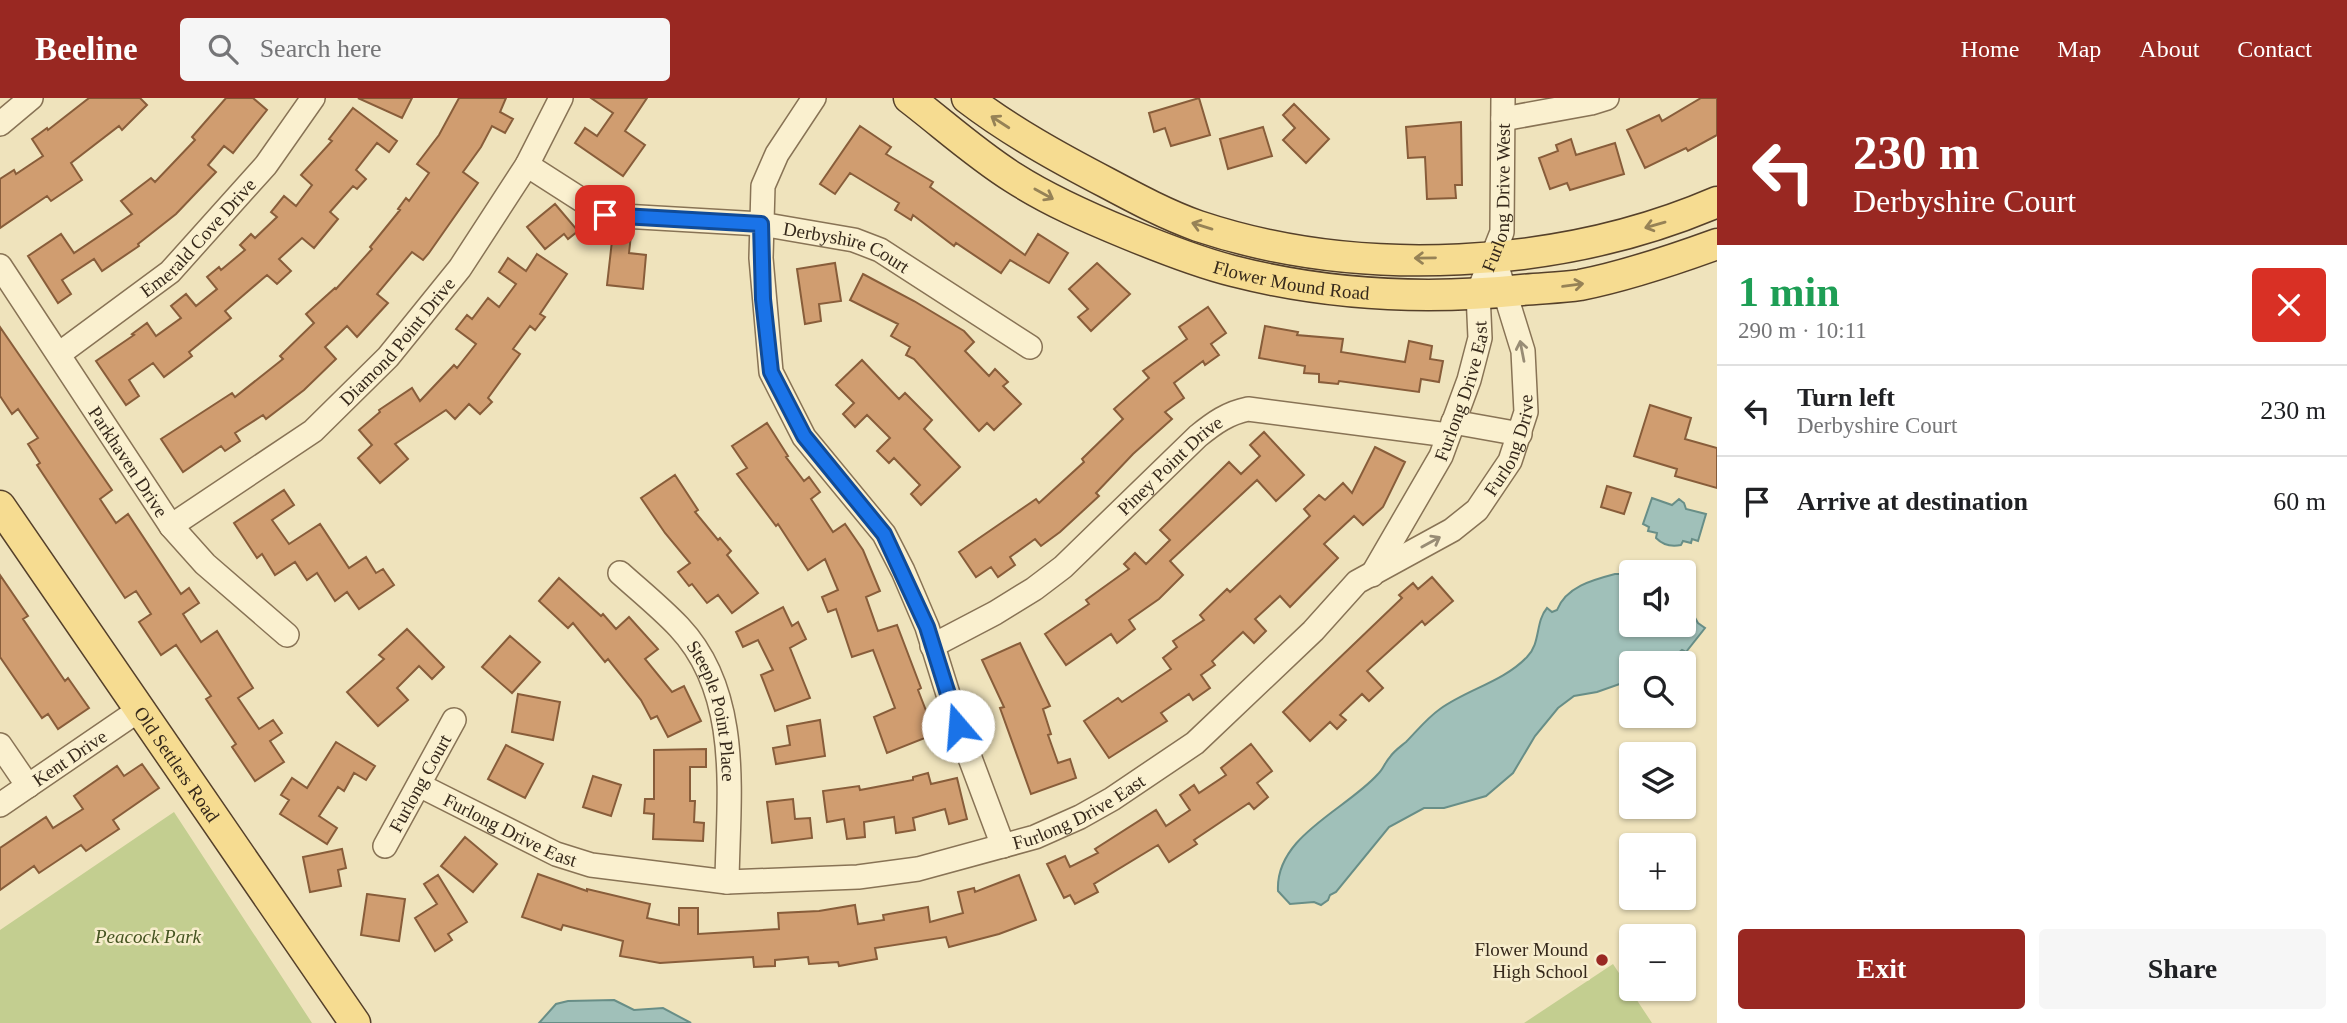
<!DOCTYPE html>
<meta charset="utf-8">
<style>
body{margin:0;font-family:"Times New Roman",serif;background:#f6f6f6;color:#202124;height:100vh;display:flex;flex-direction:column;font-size:26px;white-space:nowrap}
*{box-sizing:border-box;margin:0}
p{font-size:23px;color:#757577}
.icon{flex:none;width:38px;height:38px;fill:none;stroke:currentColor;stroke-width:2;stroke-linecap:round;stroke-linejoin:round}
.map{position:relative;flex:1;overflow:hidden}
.drawer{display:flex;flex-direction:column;background:#fff;width:630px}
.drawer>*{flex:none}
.top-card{background:#992822;color:#fff;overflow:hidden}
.buttons{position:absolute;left:1619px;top:462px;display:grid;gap:14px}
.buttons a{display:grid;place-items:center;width:77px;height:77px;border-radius:7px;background:#fff;box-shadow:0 2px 5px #0004;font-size:35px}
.pin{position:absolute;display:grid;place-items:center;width:60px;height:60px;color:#fff;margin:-30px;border-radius:14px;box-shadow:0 4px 10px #0006}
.me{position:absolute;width:77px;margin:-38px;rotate:342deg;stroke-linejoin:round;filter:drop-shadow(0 0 5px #0008)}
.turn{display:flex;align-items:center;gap:24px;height:147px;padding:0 21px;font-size:32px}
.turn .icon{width:91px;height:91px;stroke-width:2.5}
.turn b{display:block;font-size:49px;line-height:60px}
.round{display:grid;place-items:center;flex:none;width:74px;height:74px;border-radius:7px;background:#f6f6f6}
.headline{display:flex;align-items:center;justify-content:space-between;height:119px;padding:0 21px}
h1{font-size:42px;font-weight:600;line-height:52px;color:#1e9e55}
.cta{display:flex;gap:14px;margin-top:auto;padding:14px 21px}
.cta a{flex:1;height:80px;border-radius:7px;background:#992822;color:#fff;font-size:28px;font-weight:600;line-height:80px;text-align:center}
.cta a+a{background:#f6f6f6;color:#202124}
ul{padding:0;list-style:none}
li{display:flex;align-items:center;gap:21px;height:91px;padding:0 21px;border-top:2px solid #e0e0e0}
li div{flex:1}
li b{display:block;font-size:26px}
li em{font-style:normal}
header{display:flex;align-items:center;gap:42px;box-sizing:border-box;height:98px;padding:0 35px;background:#992822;color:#fff}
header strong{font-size:33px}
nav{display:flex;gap:38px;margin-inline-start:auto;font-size:24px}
.search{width:490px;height:63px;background:#f6f6f6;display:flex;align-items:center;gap:18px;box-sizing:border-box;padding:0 24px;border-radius:7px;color:#757577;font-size:26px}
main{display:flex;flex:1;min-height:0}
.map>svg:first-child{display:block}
</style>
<header>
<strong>Beeline</strong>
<div class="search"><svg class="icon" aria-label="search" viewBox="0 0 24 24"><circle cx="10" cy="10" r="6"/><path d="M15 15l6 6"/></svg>Search here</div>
<nav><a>Home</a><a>Map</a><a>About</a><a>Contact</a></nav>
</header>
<main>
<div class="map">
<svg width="1717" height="925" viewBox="0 0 1717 925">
<rect width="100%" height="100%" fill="#efe3bc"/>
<path fill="#c3ce90" d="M 174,714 L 312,925 L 0,925 L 0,832 Z
M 1613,866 L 1652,925 L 1524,925 Z"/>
<path fill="#a0c0b9" stroke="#688e87" stroke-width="2" d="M 1652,400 L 1672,407 L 1679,401 L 1684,405 L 1686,411 L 1706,416 L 1698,443 L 1692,441 L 1691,445 L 1683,443 L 1681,447 C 1672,449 1663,447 1656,440 L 1657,435 L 1648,433 L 1649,429 L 1643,426 Z
M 1615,476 L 1631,476 L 1631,527 L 1684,527 L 1684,500 L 1698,525 L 1705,530 L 1686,554 L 1682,552 L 1666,565 L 1631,565 L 1631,582 L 1597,594 L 1574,598 L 1558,610 L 1535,638 L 1513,675 L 1486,698 L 1444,710 L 1424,710 L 1389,729 L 1336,794 L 1330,797 L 1328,802 L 1321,807 L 1314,804 L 1290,806 L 1278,793 C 1275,738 1346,712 1378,676 C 1383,672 1385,664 1390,659 C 1394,653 1400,649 1406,644 C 1417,633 1426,621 1440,611 C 1468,591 1503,584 1527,559 C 1541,545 1535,524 1547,510 L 1552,514 L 1557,512 C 1566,489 1592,482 1615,476 Z
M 614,902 L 634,912 L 663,910 L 691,925 L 539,925 L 556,906 L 568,903 Z"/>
<path fill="#d09d70" stroke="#885d3a" stroke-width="2" d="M 89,0 L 140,0 L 147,7 L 122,32 L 119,28 L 71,65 L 82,82 L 51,103 L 47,98 L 0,130 L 0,81 L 14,72 L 16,76 L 43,58 L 32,41 L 47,30 L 48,32 Z
M 226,0 L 253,0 L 267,12 L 233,55 L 224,48 L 208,67 L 216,74 L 176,116 L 138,146 L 139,148 L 102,173 L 94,161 L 62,182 L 71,196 L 58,205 L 28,158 L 61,136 L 74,155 L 132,116 L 121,103 L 151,80 L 155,84 L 195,42 L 192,39 Z
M 358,0 L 412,0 L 402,20 Z
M 459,0 L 506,0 L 500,14 L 513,21 L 505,35 L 492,28 L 481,49 L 463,74 L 478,85 L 429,155 L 423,162 L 412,154 L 377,196 L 388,205 L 357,239 L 347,228 L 325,249 L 336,261 L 304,292 L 266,321 L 263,317 L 235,335 L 240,343 L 225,353 L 221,348 L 183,374 L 161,341 L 232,295 L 235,299 L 283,261 L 280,258 L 314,225 L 306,216 L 335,190 L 336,191 L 372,151 L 370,149 L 400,112 L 398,111 L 406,100 L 409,103 L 429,75 L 417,66 L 439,37 Z
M 591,0 L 647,0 L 625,33 L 645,47 L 623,78 L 575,45 L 585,30 L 597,38 L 613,15 Z
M 1199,0 L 1210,37 L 1171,48 L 1165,30 L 1154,34 L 1149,15 Z
M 1701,0 L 1717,0 L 1717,37 L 1688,53 L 1686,50 L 1645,70 L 1627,32 L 1659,17 L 1662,23 Z
M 1294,6 L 1329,41 L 1306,65 L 1283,42 L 1295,30 L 1283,17 Z
M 353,10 L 397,43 L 389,54 L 377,45 L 356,72 L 366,81 L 357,91 L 353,88 L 330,114 L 338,121 L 314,150 L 302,140 L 279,161 L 291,173 L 277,186 L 267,177 L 225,213 L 231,220 L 189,254 L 192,258 L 164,279 L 153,265 L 129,282 L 139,298 L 126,307 L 96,263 L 134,237 L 132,236 L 147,225 L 156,238 L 181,220 L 171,208 L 186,196 L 196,208 L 217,191 L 207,179 L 219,169 L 221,172 L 245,152 L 240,147 L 251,136 L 255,140 L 277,119 L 271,114 L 284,98 L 296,108 L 312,87 L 301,77 L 332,43 L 329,41 Z
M 1461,24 L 1462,87 L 1455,87 L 1456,100 L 1427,101 L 1425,59 L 1408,60 L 1406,29 Z
M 860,28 L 891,49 L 886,56 L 933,84 L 930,89 L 1025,157 L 1038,136 L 1068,155 L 1049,185 L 1010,162 L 1001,175 L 956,145 L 954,148 L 913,117 L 911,122 L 895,112 L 899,105 L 850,75 L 835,96 L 820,86 Z
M 1263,29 L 1272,58 L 1228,71 L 1220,41 Z
M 1571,41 L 1576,57 L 1615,45 L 1624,76 L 1570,92 L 1567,85 L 1550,91 L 1539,60 L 1558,53 L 1556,47 Z
M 555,106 L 578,133 L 568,141 L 564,136 L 545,151 L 527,129 Z
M 613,134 L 631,137 L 629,155 L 646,157 L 643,191 L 607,187 Z
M 537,156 L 567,176 L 540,216 L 545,219 L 535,232 L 530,228 L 513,251 L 520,256 L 488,300 L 492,304 L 480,316 L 469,306 L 455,321 L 446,312 L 395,346 L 408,361 L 380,385 L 358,360 L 372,347 L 359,332 L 380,314 L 379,312 L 412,290 L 420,303 L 454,267 L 457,270 L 476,246 L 456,231 L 467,217 L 472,221 L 488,200 L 499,209 L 516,186 L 499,174 L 508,160 L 526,173 Z
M 835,165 L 841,203 L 819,206 L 821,223 L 805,226 L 797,171 Z
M 1097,165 L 1130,196 L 1091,233 L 1078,219 L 1088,211 L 1069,191 Z
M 863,176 L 914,203 L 964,233 L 974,244 L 965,253 L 989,278 L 995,271 L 1008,284 L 1003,288 L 1021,306 L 994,332 L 987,325 L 979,333 L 914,261 L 906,257 L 910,249 L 891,238 L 898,226 L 850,202 Z
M 1208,209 L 1226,235 L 1211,246 L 1219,257 L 1205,267 L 1203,263 L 1174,285 L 1184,300 L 1165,314 L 1172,321 L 1133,356 L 1096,395 L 1099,398 L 1060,434 L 1041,448 L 1035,441 L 1010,459 L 1015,467 L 998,479 L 991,469 L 976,479 L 959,454 L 1036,401 L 1039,405 L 1084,364 L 1082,361 L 1123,321 L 1114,311 L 1149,280 L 1143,273 L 1187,241 L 1179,229 Z
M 1265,228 L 1298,234 L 1297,237 L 1343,241 L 1341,254 L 1405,264 L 1409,243 L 1432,248 L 1430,261 L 1443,263 L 1439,284 L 1421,281 L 1419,294 L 1339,283 L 1338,286 L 1319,284 L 1319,276 L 1304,275 L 1305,268 L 1259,260 Z
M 0,229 L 112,392 L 100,401 L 116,425 L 128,416 L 181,496 L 189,490 L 199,505 L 183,516 L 201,544 L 217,533 L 253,590 L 238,600 L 259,631 L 273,622 L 282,635 L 270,643 L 284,664 L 255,683 L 232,649 L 236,646 L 206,601 L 211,598 L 176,547 L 161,557 L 139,524 L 151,516 L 136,493 L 125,500 L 37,367 L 40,365 L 28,346 L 38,340 L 18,311 L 12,316 L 0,298 Z
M 862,262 L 899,301 L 905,295 L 932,322 L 924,331 L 960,369 L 921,407 L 911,396 L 920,387 L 894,360 L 889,365 L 877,353 L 890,340 L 867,317 L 855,329 L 843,316 L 854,305 L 836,287 Z
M 1650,307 L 1691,320 L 1685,341 L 1717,350 L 1717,390 L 1675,378 L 1677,371 L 1634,358 Z
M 767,325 L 788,358 L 786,359 L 804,383 L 809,379 L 820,394 L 811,401 L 833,434 L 845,426 L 863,452 L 880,493 L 866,499 L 878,533 L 897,527 L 921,590 L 918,592 L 935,636 L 887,655 L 874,619 L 895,610 L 873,552 L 852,559 L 836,511 L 828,514 L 822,499 L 838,492 L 825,461 L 808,472 L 778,426 L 776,428 L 737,376 L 747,370 L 732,348 Z
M 1264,334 L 1304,377 L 1276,403 L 1257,382 L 1170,463 L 1183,477 L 1159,501 L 1129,522 L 1135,531 L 1117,545 L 1111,536 L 1066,567 L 1045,536 L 1089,506 L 1086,502 L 1129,471 L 1124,466 L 1135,455 L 1146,466 L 1170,442 L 1160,432 L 1229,364 L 1241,376 L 1260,358 L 1250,347 Z
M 1375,349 L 1405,364 L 1383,409 L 1363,427 L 1354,418 L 1324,446 L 1338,460 L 1290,509 L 1280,498 L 1255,521 L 1266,533 L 1254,545 L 1243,534 L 1212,563 L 1215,567 L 1201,577 L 1210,590 L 1193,602 L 1189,596 L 1161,615 L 1167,623 L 1109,660 L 1084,623 L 1118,600 L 1122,604 L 1171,571 L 1163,560 L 1177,549 L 1173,543 L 1204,522 L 1200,517 L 1227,491 L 1230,494 L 1310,418 L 1304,411 L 1319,397 L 1325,402 L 1343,385 L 1352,395 Z
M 675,377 L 698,412 L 695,414 L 718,442 L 720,440 L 731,453 L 727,457 L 758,495 L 732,515 L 718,497 L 707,505 L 692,486 L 689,488 L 678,474 L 690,465 L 665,435 L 641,400 Z
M 1607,388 L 1631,395 L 1624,416 L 1601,409 Z
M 284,392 L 294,407 L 272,422 L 289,446 L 320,426 L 349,470 L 366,459 L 376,475 L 383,471 L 394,487 L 359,511 L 347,494 L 335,503 L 317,475 L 307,482 L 295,464 L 275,477 L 262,456 L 257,460 L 234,425 Z
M 0,477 L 28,518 L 23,521 L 65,583 L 68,580 L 89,610 L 58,631 L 48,616 L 42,620 L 0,559 Z
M 1432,479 L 1453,503 L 1425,527 L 1422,523 L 1367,573 L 1383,590 L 1369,603 L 1362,596 L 1340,617 L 1346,622 L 1337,631 L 1330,624 L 1310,643 L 1283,614 L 1402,500 L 1399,497 L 1413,485 L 1418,491 Z
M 559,480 L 601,518 L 603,516 L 616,531 L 629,519 L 658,551 L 645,561 L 672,594 L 684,588 L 701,623 L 668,639 L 657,618 L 651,621 L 641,602 L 608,561 L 605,564 L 573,525 L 568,530 L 539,503 Z
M 783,509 L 792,528 L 798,524 L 806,541 L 790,550 L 810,600 L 775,613 L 761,577 L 773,572 L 758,542 L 743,549 L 736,534 Z
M 407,531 L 444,569 L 432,581 L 419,568 L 397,590 L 408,602 L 378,628 L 347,594 L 384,561 L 379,557 Z
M 510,538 L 540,564 L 512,595 L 482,569 Z
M 1020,545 L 1050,608 L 1043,611 L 1051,636 L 1048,637 L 1058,665 L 1070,661 L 1076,680 L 1031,696 L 1000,610 L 1004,609 L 982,562 Z
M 518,596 L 560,604 L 553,642 L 512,634 Z
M 820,622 L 825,658 L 776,666 L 773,650 L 790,647 L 787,628 Z
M 336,644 L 375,668 L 366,682 L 354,675 L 344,693 L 338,689 L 319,718 L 337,730 L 327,746 L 280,716 L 289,702 L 281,697 L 292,680 L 307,690 Z
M 1251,646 L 1272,673 L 1257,685 L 1268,699 L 1254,711 L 1249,705 L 1194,742 L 1197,746 L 1169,764 L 1158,747 L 1094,786 L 1098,794 L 1075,806 L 1070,797 L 1064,800 L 1047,766 L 1065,758 L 1070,769 L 1098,755 L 1095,751 L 1156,712 L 1166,728 L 1190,712 L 1180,697 L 1194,687 L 1199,695 L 1226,677 L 1221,670 Z
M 506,647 L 543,666 L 525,700 L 488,681 Z
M 706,651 L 706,669 L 690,669 L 690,703 L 695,703 L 694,724 L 704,725 L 703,743 L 653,741 L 654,716 L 644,715 L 645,701 L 654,701 L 654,652 Z
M 142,666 L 159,690 L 113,722 L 119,731 L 86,753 L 81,747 L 39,775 L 34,768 L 0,792 L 0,750 L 46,719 L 53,730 L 83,711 L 74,698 L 117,668 L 124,678 Z
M 928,675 L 931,686 L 957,680 L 967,721 L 949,726 L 945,711 L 913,720 L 915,732 L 896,735 L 894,719 L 864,724 L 865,739 L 847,741 L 844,721 L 827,724 L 823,693 L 859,688 L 860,692 L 913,682 L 913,679 Z
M 593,678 L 621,687 L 611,718 L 583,709 Z
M 793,701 L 795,721 L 810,720 L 812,740 L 772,745 L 767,704 Z
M 465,739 L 497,766 L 473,794 L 441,768 Z
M 342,751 L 346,770 L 338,772 L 341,788 L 310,794 L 303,759 Z
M 538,776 L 587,793 L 587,791 L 650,806 L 647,820 L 679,827 L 679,810 L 698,810 L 698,836 L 779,831 L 778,815 L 819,813 L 855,807 L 858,826 L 884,822 L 883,817 L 928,809 L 930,824 L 963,815 L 958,794 L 974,790 L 975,794 L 1019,777 L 1036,822 L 999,836 L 949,849 L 946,839 L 875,850 L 877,861 L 839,868 L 838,864 L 809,866 L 808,859 L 775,862 L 775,868 L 754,869 L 753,859 L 660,865 L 620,858 L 623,843 L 563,827 L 561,832 L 522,819 Z
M 438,777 L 467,824 L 448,836 L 452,842 L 435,853 L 415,820 L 437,806 L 424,786 Z
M 367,796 L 405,801 L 399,843 L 361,837 Z"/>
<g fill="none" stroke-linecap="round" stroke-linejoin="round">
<defs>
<g id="minor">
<path d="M 814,0 L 777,56 L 763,88 L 761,160 L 771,274 L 804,339 L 884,436 L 903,473 L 927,529 L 958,628 L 1003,748"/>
<path d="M 1503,21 L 1591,5 L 1607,0"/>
<path d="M 0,26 L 31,0"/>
<path id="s1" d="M 527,67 L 605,117 L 761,126 L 854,142 L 880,152 L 1030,249"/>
<path id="s2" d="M 0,168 L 171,428 L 205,466 L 287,537"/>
<path id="s3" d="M 59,256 L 170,174 L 266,67 L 313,0"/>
<path d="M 1453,324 L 1520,336"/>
<path id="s4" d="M 171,428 L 313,333 L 388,259 L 460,170 L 527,67 L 561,0"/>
<path id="s5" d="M 620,475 C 640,493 661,510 679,529 C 743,597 728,700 727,784"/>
<path id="s6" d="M 1372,477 L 1441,358 L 1469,282 L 1480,240 L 1478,195 L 1502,134 L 1503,0"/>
<path id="s7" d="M 932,548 L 995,515 L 1034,491 L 1063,469 L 1198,338 C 1214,325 1228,315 1248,311 L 1448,337"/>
<path d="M 0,647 L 28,688"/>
<path id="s8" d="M 419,687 L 556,756 L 591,767 L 727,784 L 858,779 L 918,771 L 1035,739 L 1080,719 L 1112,701 L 1195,645 L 1313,533 L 1357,484 L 1452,432 L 1477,412 L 1510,363 L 1526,314 L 1523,253 L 1494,159"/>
<path id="s9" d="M 0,707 L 139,612"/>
<path id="s10" d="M 385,748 L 454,622"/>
</g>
<g id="major">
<path id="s11" d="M 909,0 C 943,26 977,57 1014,80 C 1050,103 1089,120 1128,136 C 1162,150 1197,164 1233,173 C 1327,197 1425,202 1522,192 C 1541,190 1561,190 1580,187 C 1626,178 1673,162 1717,146"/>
<path d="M 967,0 C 1010,33 1059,60 1107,85 C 1137,101 1167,117 1198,128 C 1360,182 1561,171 1717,104"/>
<path id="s12" d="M 0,408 L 355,925"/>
</g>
</defs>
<use href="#minor" stroke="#887355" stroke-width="26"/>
<use href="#major" stroke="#55402a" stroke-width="33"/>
<use href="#minor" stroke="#faf0cf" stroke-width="23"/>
<use href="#major" stroke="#f6dc91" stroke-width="30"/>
</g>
<defs><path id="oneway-shaft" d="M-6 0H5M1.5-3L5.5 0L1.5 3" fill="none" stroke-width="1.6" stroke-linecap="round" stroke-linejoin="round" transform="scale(1.75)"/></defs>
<g stroke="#968256">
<use href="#oneway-shaft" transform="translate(1000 24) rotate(-147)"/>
<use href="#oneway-shaft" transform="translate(1044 96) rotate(29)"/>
<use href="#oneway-shaft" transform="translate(1655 127) rotate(164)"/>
<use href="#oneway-shaft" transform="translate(1202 128) rotate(-163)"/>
<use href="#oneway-shaft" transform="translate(1425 160) rotate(179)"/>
<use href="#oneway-shaft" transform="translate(1573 187) rotate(-8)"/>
</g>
<g stroke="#988c75">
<use href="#oneway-shaft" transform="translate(1522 253) rotate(-101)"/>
<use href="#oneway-shaft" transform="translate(1431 444) rotate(-29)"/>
</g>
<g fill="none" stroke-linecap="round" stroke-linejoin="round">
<defs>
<path id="route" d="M 605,117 L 761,126 L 763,201 L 771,274 L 804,338 L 884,436 L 927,529 L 958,628"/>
</defs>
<use href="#route" stroke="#114b97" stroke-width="18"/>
<use href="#route" stroke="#1a73e8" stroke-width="12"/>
</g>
<circle fill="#992822" stroke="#f7edcc" stroke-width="2.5" cx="1602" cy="862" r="7"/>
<g text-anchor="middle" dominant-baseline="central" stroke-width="5" stroke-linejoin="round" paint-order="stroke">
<g font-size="19" fill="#36291b" stroke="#f7edcc">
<text stroke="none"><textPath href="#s6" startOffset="406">Furlong Drive West</textPath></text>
<text stroke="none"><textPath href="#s3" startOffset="182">Emerald Cove Drive</textPath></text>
<text stroke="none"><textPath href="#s1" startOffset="338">Derbyshire Court</textPath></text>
<text stroke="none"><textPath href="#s11" startOffset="430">Flower Mound Road</textPath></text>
<text stroke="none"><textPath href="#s4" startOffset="294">Diamond Point Drive</textPath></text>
<text stroke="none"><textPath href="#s6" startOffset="206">Furlong Drive East</textPath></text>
<text stroke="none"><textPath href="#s8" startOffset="1269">Furlong Drive</textPath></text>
<text stroke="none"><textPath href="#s2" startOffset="234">Parkhaven Drive</textPath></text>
<text stroke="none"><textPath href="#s7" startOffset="301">Piney Point Drive</textPath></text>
<text stroke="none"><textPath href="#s5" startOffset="173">Steeple Point Place</textPath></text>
<text stroke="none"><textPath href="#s9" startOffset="84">Kent Drive</textPath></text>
<text stroke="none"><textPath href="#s12" startOffset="313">Old Settlers Road</textPath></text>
<text stroke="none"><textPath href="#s10" startOffset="72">Furlong Court</textPath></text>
<text stroke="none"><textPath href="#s8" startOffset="690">Furlong Drive East</textPath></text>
<text stroke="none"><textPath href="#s8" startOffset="102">Furlong Drive East</textPath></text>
</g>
<g font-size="19" font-style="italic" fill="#445320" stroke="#f7edcc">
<text x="148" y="838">Peacock Park</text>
</g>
<g font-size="19" fill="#36291b" stroke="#f7edcc" text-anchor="end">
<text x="1588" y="851">Flower Mound<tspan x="1588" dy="22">High School</tspan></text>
</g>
</g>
</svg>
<div class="buttons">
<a><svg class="icon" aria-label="sound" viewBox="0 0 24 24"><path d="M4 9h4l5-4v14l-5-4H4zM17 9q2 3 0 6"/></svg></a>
<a><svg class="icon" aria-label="search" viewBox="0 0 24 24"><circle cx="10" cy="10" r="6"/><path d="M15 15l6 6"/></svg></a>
<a><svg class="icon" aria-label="layers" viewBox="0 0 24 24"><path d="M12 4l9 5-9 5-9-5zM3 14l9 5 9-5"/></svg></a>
<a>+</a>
<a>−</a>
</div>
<div class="pin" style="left:605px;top:117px;background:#d93025"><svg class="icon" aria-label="arrive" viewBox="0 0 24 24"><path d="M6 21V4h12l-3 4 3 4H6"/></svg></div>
<svg class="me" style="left:958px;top:628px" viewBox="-20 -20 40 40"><circle r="19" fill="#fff"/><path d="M0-13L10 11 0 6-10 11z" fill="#1a73e8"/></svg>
</div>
<section class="drawer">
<div class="top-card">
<div class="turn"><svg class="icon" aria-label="left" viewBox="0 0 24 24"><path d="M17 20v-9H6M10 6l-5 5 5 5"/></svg><div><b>230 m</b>Derbyshire Court</div></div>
</div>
<div class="headline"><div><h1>1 min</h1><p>290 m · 10:11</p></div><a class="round" style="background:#d93025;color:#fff"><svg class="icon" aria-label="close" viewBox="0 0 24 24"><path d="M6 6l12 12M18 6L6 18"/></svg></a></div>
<ul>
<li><svg class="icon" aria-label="left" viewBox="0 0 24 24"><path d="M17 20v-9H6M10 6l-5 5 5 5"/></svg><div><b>Turn left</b><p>Derbyshire Court</p></div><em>230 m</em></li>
<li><svg class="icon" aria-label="arrive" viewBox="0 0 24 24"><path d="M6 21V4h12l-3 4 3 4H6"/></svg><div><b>Arrive at destination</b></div><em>60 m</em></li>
</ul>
<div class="cta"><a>Exit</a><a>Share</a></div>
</section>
</main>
